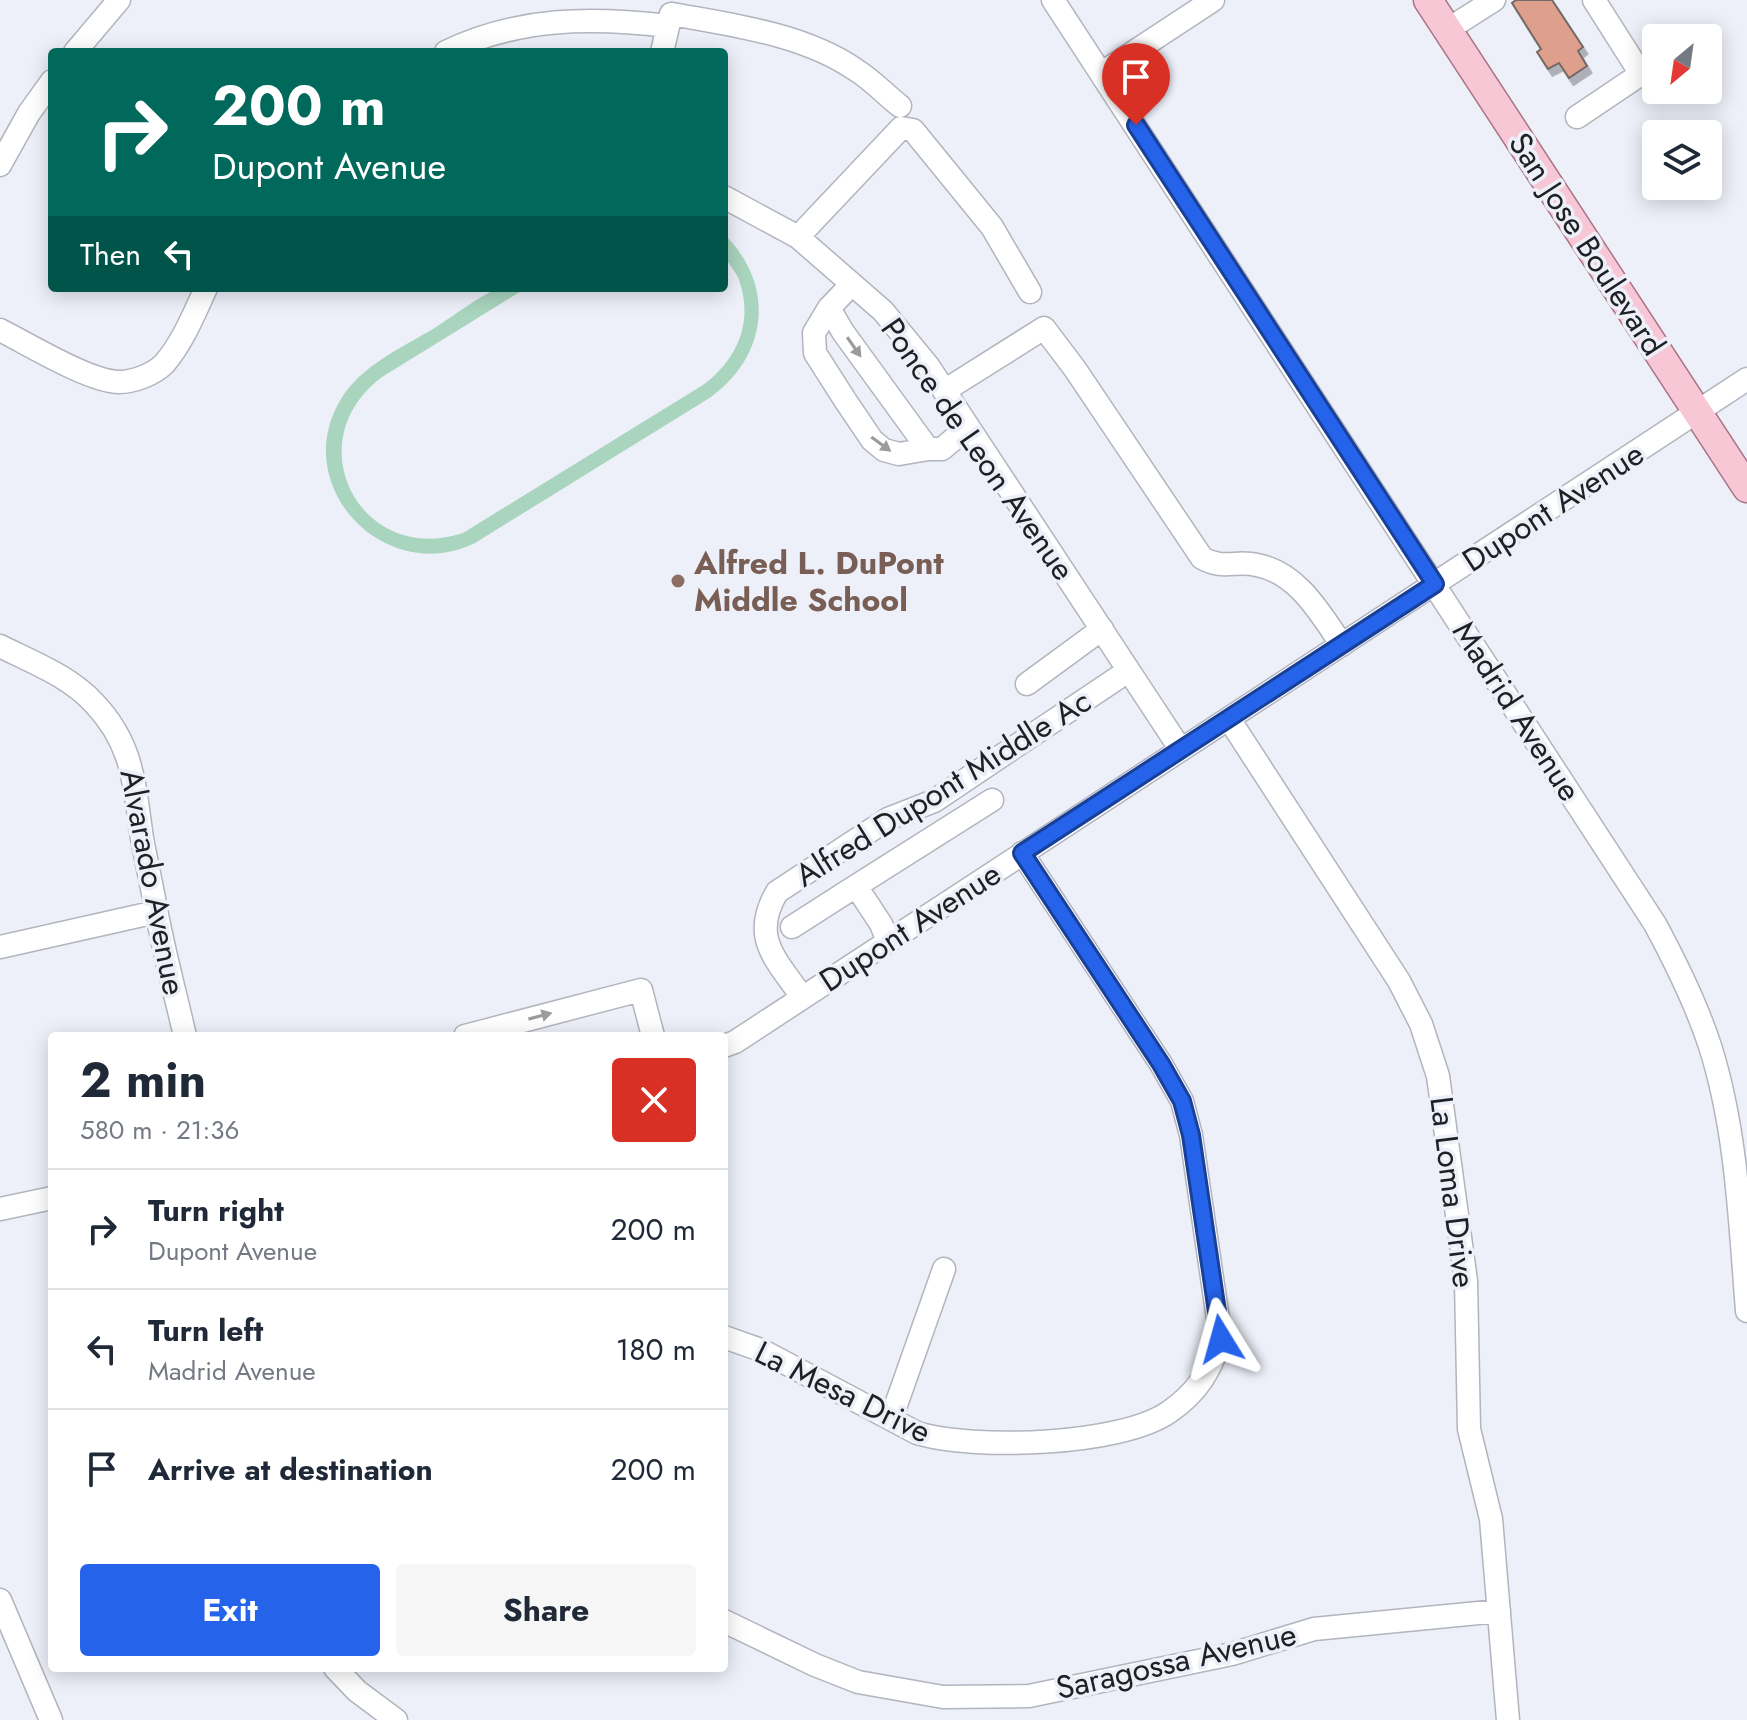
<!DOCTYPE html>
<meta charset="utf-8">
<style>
body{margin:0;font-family:Jost,sans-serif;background:#f6f6f7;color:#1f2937;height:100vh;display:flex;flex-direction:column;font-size:30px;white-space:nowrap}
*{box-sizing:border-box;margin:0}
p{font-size:26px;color:#747a83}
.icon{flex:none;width:44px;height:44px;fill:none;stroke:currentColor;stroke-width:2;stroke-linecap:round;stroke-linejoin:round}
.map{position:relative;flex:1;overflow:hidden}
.details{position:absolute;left:48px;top:1032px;width:680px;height:640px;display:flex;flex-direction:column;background:#fff;border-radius:8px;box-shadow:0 4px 20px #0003}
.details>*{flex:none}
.top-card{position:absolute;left:48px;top:48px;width:680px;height:244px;border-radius:8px;box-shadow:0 4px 20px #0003;background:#00695c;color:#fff;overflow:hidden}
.needle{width:52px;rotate:209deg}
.buttons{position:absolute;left:1642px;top:24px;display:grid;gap:16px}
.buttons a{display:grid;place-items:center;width:80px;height:80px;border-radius:8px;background:#fff;box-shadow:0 4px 20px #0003;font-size:40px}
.pin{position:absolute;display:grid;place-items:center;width:68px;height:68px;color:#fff;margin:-82px -34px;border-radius:50% 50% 50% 0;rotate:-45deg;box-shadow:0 0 8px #0007}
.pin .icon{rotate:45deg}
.me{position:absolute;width:88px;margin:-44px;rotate:352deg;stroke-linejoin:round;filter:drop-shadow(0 0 6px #0008)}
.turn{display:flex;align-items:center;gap:28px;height:168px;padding:0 32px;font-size:36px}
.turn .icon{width:104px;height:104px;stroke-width:2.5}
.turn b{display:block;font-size:56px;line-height:68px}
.then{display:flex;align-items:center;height:76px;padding:0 32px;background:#0003;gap:16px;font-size:30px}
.round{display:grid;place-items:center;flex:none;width:84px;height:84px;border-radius:8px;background:#f6f6f7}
.head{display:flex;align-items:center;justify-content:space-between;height:136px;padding:0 32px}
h1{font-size:48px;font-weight:700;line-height:60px}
.cta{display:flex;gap:16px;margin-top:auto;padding:16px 32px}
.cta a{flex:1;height:92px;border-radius:8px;background:#2563eb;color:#fff;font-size:32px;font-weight:700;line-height:92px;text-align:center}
.cta a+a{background:#f6f6f7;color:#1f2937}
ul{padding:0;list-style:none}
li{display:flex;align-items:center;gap:24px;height:120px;padding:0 32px;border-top:2px solid #e0e1e3}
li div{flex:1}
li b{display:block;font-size:30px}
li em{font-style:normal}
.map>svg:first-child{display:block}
</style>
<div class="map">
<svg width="1747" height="1720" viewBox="0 0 1747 1720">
<defs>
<filter id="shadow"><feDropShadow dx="4.5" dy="7" stdDeviation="0" flood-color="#0004"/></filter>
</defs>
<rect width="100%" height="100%" fill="#edeff9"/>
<path fill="#a9d4bd" d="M 724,234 C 776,285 768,355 711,397 L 475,543 C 385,587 288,486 341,399 C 361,366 401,348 433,329 C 448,320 487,290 501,288 C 509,287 518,288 526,288 L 382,377 C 295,442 361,567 463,533 L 703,385 C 737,360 754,322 739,280 C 736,271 726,262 724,253 C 723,248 724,240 724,234 Z"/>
<path fill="#df9f8d" stroke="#746966" stroke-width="2" filter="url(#shadow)" d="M 1516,0 L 1552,0 L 1583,47 L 1578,51 L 1587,66 L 1569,78 L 1559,63 L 1548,69 L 1537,52 L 1541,49 L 1512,3 Z"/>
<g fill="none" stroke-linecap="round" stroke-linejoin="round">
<defs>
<path id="minor" d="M 1053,0 L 1655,924 C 1676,963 1696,1003 1710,1046 C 1737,1131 1740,1223 1747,1311
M 672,14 C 732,25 804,34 856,70 C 872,80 885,94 900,106
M 1447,30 L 1494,0
M 75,52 L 119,0
M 446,52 C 518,17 591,17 668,26
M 662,52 L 671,14
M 1102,73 L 1213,0
M 1577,117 L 1641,74 L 1594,0
M 0,165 L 29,113 L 52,81
M 724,197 L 798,237 L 883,311 L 929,367 L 1181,750
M 798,237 L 901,128 L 913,130 L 992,227 L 1030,292
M 851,285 L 829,308 L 843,332 L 928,449 L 942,449 L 968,427
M 829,308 L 814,333 L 815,353 L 845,400 L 872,440 L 884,450 L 899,454 L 928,449
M 0,330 C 28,344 90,382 119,382 C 134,382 154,374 164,364 C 183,342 194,314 206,288
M 944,391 L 1044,328 L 1075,369 L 1202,558 C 1223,570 1236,560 1257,565 C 1298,573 1320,613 1342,645
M 0,646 C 32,662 69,676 94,703 C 134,745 134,785 142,838 C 146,860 151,882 155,904 C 163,949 175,992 185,1036
M 1027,684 L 1102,629
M 1229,719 L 1399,981 L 1421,1024 L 1438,1076 L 1466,1281 L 1469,1429 L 1491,1519 L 1508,1720
M 792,927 L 856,886
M 888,941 L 881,924 L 856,886 L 992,800
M 0,947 L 156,912
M 802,997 C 776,959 750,938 777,892 L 888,819 L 934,801 L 1128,671
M 465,1036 L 641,990 L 653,1036
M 724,1046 L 735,1042 L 1747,379
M 0,1209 L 52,1198
M 724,1337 L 761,1350 L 917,1433 C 973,1450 1120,1446 1169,1412 C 1198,1392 1210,1371 1221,1339 L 1191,1135 L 1182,1101 L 1161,1064 L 1022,853
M 891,1419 L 944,1269
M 0,1600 L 51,1720
M 724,1621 L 815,1665 L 858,1682 L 943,1697 L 1029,1696 L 1232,1654 L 1314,1629 L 1499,1611
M 335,1668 L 357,1691 L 396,1720"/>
<path id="major" d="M 1428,0 L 1747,488"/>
</defs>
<use href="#minor" stroke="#b2b4be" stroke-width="25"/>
<use href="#major" stroke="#a97485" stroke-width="31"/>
<use href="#minor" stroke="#fff" stroke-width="22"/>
<use href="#major" stroke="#f8c7d5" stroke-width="28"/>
</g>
<defs><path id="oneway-solid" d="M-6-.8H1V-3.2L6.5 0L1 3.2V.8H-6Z" transform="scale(2)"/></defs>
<g fill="#9a9b9c">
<use href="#oneway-solid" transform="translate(854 347) rotate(55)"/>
<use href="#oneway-solid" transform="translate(881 444) rotate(36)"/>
<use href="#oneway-solid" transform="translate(540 1016) rotate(-15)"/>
</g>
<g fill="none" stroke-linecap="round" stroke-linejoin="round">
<defs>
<path id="route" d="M 1136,125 L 1435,584 L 1022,853 L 1161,1064 L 1182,1101 L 1191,1135 L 1221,1339"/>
</defs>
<use href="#route" stroke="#184099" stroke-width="20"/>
<use href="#route" stroke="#2563eb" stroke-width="14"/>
</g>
<circle fill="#8d6e63" stroke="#edeff9" stroke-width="3" cx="678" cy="581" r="8"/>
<g text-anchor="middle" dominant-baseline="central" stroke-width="7" stroke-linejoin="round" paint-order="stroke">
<g font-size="32" fill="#1f2024" stroke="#edeff9">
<text transform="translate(1587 244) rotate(57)">San Jose Boulevard</text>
<text transform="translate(978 449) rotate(55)">Ponce de Leon Avenue</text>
<text transform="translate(1553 507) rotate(-33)">Dupont Avenue</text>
<text transform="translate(1517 711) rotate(57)">Madrid Avenue</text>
<text transform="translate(943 788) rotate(-32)">Alfred Dupont Middle Ac</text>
<text transform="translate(153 882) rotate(79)">Alvarado Avenue</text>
<text transform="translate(910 927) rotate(-33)">Dupont Avenue</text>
<text transform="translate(1453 1192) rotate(83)">La Loma Drive</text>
<text transform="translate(843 1392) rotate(26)">La Mesa Drive</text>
<text transform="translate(1176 1661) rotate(-13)">Saragossa Avenue</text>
</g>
<g font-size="32" font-weight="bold" fill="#785e54" stroke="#edeff9" text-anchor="start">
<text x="694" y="563">Alfred L. DuPont<tspan x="694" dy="37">Middle School</tspan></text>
</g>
</g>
</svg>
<div class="buttons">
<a><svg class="needle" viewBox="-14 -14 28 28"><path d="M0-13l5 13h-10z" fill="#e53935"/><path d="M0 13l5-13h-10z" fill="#747a83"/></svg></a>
<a><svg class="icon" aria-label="layers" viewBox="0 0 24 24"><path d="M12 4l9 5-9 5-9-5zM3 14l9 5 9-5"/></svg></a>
</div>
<div class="pin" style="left:1136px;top:125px;background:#d93025"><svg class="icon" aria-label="arrive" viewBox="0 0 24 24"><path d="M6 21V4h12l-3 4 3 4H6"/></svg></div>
<svg class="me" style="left:1221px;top:1339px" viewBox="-20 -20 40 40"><path d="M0-17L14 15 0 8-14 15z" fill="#2563eb" stroke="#fff" stroke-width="4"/></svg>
<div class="top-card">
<div class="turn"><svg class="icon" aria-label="right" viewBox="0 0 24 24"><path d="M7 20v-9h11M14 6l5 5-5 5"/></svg><div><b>200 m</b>Dupont Avenue</div></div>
<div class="then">Then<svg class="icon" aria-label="left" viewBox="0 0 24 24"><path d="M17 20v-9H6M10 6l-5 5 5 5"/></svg></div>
</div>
<section class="details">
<div class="head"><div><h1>2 min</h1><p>580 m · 21:36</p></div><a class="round" style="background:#d93025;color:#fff"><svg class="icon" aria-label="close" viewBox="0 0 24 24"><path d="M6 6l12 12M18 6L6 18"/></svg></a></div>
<ul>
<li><svg class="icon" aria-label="right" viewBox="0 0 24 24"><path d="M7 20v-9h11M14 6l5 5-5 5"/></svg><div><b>Turn right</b><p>Dupont Avenue</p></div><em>200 m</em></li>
<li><svg class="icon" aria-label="left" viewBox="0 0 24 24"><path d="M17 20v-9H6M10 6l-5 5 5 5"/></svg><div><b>Turn left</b><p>Madrid Avenue</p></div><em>180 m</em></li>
<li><svg class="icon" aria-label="arrive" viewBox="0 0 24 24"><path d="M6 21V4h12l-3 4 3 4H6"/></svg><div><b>Arrive at destination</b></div><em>200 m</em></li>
</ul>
<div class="cta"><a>Exit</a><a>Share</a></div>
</section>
</div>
